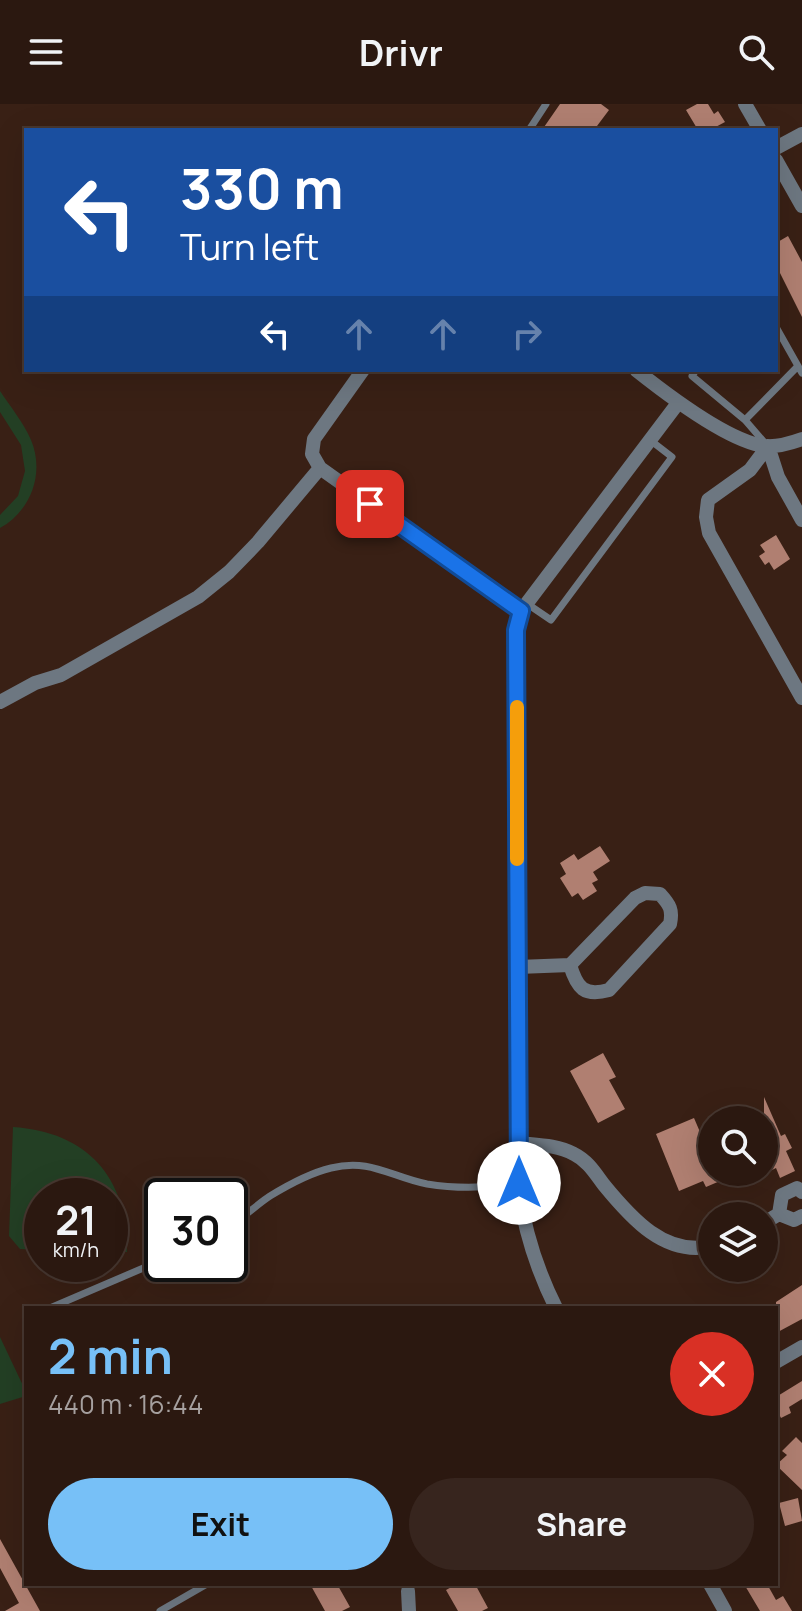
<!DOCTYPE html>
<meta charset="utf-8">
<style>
body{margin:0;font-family:Manrope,sans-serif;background:#37251e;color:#f1f3f6;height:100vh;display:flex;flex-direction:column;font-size:30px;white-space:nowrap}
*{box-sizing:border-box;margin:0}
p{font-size:26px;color:#a6a09f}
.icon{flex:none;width:44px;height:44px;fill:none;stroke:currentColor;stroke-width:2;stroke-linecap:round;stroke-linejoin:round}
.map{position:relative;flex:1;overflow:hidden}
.details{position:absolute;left:24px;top:1202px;width:754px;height:280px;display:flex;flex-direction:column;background:#2b1810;border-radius:0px;box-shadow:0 8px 32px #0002,0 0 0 2px #473730}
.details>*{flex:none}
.hud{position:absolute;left:24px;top:24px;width:754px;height:244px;border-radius:0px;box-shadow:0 8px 32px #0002,0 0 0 2px #473730;background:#1a4fa0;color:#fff;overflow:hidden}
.fabs{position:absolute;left:698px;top:1002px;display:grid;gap:16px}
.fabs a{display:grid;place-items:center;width:80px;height:80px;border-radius:50%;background:#2b1810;box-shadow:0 8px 32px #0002,0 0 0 2px #473730;font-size:40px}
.speed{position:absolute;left:24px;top:1074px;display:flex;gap:16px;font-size:40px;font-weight:700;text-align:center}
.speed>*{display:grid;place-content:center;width:104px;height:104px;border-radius:50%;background:#2b1810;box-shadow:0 8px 32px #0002,0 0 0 2px #473730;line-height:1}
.speed small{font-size:20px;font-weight:400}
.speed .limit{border:4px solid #111;border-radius:12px;background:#fff;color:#111}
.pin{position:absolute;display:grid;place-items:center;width:68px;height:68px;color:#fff;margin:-34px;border-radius:16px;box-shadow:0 4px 12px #0006}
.me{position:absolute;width:88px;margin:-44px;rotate:0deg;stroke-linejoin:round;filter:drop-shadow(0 0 6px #0008)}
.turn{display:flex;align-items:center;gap:28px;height:168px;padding:0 24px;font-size:36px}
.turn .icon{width:104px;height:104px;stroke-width:2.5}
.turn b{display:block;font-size:56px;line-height:68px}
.lanes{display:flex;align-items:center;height:76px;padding:0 24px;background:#0003;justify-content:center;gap:40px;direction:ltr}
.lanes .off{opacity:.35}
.round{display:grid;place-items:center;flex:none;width:84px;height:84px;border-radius:42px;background:#37251e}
.summary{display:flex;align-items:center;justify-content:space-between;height:136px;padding:0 24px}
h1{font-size:48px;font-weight:700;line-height:60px;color:#77c0f7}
.cta{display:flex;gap:16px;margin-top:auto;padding:16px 24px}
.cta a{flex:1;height:92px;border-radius:48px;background:#77c0f7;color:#111;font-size:32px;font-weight:700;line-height:92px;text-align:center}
.cta a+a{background:#37251e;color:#f1f3f6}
header{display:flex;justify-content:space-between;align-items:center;height:104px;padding:0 24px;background:#2b1810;font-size:36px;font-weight:700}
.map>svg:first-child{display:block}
</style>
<header><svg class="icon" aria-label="menu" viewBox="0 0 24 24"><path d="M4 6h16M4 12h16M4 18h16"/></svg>Drivr<svg class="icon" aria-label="search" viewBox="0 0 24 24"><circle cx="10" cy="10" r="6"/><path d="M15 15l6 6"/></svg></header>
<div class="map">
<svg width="802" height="1507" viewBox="0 0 802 1507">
<rect width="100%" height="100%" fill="#392015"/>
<path fill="#233f24" d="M 0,287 C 10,302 23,318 31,336 C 45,369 31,407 0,424 L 0,411 L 18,392 L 25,367 L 21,341 L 0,308 Z
M 13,1023 C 88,1028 128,1074 127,1148 L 110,1148 L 110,1092 L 42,1092 L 42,1146 L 20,1145 L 9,1132 Z
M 0,1233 L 26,1288 L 26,1292 L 0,1300 Z"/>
<path fill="#b07f71" d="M 560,0 L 601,0 L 609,6 L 594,26 L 542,26 Z
M 697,0 L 708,0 L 714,10 L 718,7 L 725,18 L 710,26 L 698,26 L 686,6 Z
M 788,132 L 802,158 L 802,213 L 776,161 L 776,139 Z
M 776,431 L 790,455 L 774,466 L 769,458 L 765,461 L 759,452 L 765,448 L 760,441 Z
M 600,742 L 610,757 L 593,768 L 598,776 L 592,779 L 597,787 L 583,796 L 578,789 L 572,793 L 560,774 L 566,770 L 560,759 L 574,750 L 578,756 Z
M 603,949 L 616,973 L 609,976 L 625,1005 L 598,1019 L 570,967 Z
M 764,993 L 781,1032 L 785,1030 L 792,1044 L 786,1047 L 795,1067 L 780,1074 L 776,1064 L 764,1070 Z
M 694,1014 L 706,1042 L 712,1039 L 712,1068 L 716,1068 L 720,1077 L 706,1083 L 703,1077 L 679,1087 L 656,1030 Z
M 802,1181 L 802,1215 L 776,1229 L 776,1198 Z
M 802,1277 L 802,1295 L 789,1303 L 791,1309 L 781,1314 L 776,1304 L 776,1293 Z
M 796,1333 L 802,1339 L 802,1386 L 776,1361 L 787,1351 L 782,1347 Z
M 798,1394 L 802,1417 L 785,1422 L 779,1399 Z
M 0,1435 L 40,1507 L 5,1507 L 19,1499 L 0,1464 Z
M 310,1480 L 337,1480 L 350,1503 L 342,1507 L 325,1507 Z
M 457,1480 L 475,1480 L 488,1504 L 482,1507 L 458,1507 L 446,1486 Z
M 744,1480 L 767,1480 L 776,1496 L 783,1492 L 792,1507 L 760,1507 Z"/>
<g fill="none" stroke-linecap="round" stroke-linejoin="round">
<path stroke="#6d7781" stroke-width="7" d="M 529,26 L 546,0
M 776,223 L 802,269
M 696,266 L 692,272 L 745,316 L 764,338
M 745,316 L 798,262
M 526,499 L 551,516 L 672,353 L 650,336
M 230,1121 C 245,1113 256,1101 270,1092 C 288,1081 310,1069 331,1064 C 370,1054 391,1073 427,1080 C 457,1085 489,1084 519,1079
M 50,1204 L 162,1156
M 160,1507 L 207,1480"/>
<path stroke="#6d7781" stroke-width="14" d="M 745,0 L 760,26
M 776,44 L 802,30
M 776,56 L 802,102
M 363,266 L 314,335 L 312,350 L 320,364 L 521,507
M 636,266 C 665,289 729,338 765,342 C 777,343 791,339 802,335
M 768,342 L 750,366 L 708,396 L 706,413 L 709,429 L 802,594
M 768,342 L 778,373 L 802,416
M 0,598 L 35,579 L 61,571 L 198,493 L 229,468 L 258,438 L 320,364
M 645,789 L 660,790 C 670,801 673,806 670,820 L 609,886 C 584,893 577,884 570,861 L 635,794 Z
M 518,863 L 570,861
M 519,1039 C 538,1041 557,1041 574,1050 C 588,1057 595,1069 604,1081 C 631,1114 665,1153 712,1142
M 779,1110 L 782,1091 L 797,1084 L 802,1088
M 779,1110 L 794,1116 L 802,1112
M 764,1119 L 779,1110
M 556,1204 C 537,1166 525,1129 519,1087 L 516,526 L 521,507 L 678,299
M 776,1258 L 802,1243
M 710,1480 L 725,1507
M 408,1487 L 409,1507"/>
</g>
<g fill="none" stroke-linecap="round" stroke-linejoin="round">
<defs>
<path id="route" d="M 370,400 L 521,507 L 516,526 L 519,1079"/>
</defs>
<use href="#route" stroke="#114b97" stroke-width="20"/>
<use href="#route" stroke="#1a73e8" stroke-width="14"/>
<path stroke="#f59e0b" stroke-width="14" d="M 517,603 L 517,755"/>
</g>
</svg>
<div class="fabs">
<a><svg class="icon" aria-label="search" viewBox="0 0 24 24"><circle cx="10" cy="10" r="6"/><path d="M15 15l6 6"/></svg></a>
<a><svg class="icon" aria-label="layers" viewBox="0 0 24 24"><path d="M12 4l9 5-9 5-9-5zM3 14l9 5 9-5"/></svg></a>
</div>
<div class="speed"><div>21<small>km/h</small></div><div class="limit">30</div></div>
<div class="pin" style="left:370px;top:400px;background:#d93025"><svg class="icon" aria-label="arrive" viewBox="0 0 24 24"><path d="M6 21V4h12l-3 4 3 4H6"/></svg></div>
<svg class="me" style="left:519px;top:1079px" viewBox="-20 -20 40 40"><circle r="19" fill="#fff"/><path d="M0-13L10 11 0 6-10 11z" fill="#1a73e8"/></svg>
<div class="hud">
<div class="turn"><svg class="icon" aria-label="left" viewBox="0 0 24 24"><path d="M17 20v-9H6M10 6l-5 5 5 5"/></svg><div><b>330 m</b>Turn left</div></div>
<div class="lanes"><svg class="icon" aria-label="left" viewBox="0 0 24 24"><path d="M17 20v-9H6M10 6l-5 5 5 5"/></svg><svg class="icon off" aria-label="ahead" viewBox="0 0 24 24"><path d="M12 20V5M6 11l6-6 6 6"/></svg><svg class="icon off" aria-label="ahead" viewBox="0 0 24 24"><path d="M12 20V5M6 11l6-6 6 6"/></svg><svg class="icon off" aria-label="right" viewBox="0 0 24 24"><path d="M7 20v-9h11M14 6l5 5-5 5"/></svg></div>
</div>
<section class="details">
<div class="summary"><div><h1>2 min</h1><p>440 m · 16:44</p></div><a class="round" style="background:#d93025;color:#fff"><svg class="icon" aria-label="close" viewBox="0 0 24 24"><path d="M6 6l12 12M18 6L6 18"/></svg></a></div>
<div class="cta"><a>Exit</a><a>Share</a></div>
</section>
</div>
